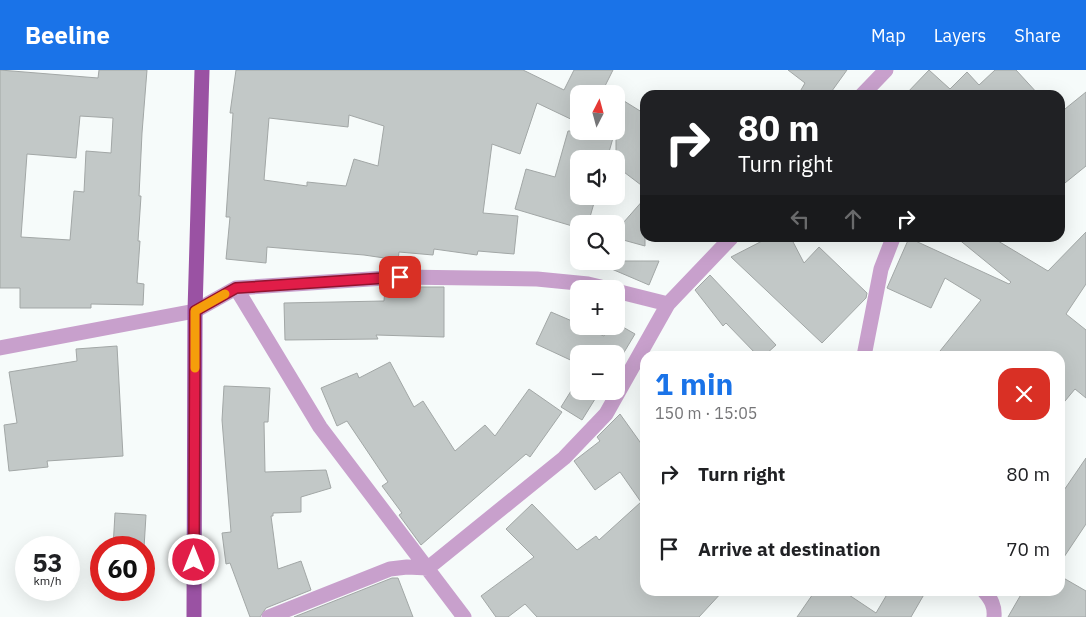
<!DOCTYPE html>
<meta charset="utf-8">
<style>
body{margin:0;font-family:"IBM Plex Sans",sans-serif;background:#f6f6f6;color:#202124;height:100vh;display:flex;flex-direction:column;font-size:19px;white-space:nowrap}
*{box-sizing:border-box;margin:0}
p{font-size:16px;color:#757577}
.icon{flex:none;width:28px;height:28px;fill:none;stroke:currentColor;stroke-width:2;stroke-linecap:round;stroke-linejoin:round}
.map{position:relative;flex:1;overflow:hidden}
.drawer{position:absolute;left:640px;top:281px;width:425px;height:245px;display:flex;flex-direction:column;background:#fff;border-radius:15px;box-shadow:0 5px 20px #0002}
.drawer>*{flex:none}
.top-card{position:absolute;left:640px;top:20px;width:425px;height:152px;border-radius:15px;box-shadow:0 5px 20px #0002;background:#202124;color:#fff;overflow:hidden}
.needle{width:32px;rotate:6deg}
.controls{position:absolute;left:570px;top:15px;display:grid;gap:10px}
.controls a{display:grid;place-items:center;width:55px;height:55px;border-radius:10px;background:#fff;box-shadow:0 5px 20px #0002;font-size:25px}
.speed{position:absolute;left:15px;top:466px;display:flex;gap:10px;font-size:25px;font-weight:700;text-align:center}
.speed>*{display:grid;place-content:center;width:65px;height:65px;border-radius:50%;background:#fff;box-shadow:0 5px 20px #0002;line-height:1}
.speed small{font-size:12px;font-weight:400}
.speed .limit{border:8px solid #d22;background:#fff;color:#111}
.pin{position:absolute;display:grid;place-items:center;width:42px;height:42px;color:#fff;margin:-21px;border-radius:10px;box-shadow:0 2px 8px #0006}
.me{position:absolute;width:55px;margin:-28px;rotate:0deg;stroke-linejoin:round;filter:drop-shadow(0 0 4px #0008)}
.turn{display:flex;align-items:center;gap:18px;height:105px;padding:0 15px;font-size:22px}
.turn .icon{width:65px;height:65px;stroke-width:2.5}
.turn b{display:block;font-size:35px;line-height:42px}
.lanes{display:flex;align-items:center;height:48px;padding:0 15px;background:#0003;justify-content:center;gap:25px;direction:ltr}
.lanes .off{opacity:.35}
.round{display:grid;place-items:center;flex:none;width:52px;height:52px;border-radius:15px;background:#f6f6f6}
.head{display:flex;align-items:center;justify-content:space-between;height:85px;padding:0 15px}
h1{font-size:30px;font-weight:800;line-height:38px;color:#1a73e8}
ul{padding:0;list-style:none}
li{display:flex;align-items:center;gap:15px;height:75px;padding:0 15px}
li div{flex:1}
li b{display:block;font-size:19px}
li em{font-style:normal}
header{display:flex;align-items:center;gap:30px;box-sizing:border-box;height:70px;padding:0 25px;background:#1a73e8;color:#fff}
header strong{font-size:24px}
nav{display:flex;gap:28px;margin-inline-start:auto;font-size:18px}
.map>svg:first-child{display:block}
</style>
<header>
<strong>Beeline</strong>
<nav><a>Map</a><a>Layers</a><a>Share</a></nav>
</header>
<div class="map">
<svg width="1086" height="547" viewBox="0 0 1086 547">
<rect width="100%" height="100%" fill="#f6fbfa"/>
<path fill="#c2c8c7" stroke="#a2a7a6" fill-rule="evenodd" d="M 0,0 L 98,8 L 99,0 L 147,0 L 142,63 L 139,126 L 141,126 L 138,171 L 140,171 L 137,213 L 144,214 L 143,235 L 91,234 L 91,238 L 20,238 L 20,218 L 0,218 ZM 80,46 L 113,48 L 111,83 L 86,81 L 84,122 L 74,121 L 70,170 L 21,167 L 27,84 L 76,88 Z
M 236,0 L 523,0 L 564,20 L 574,0 L 613,0 L 601,24 L 579,24 L 579,53 L 537,33 L 520,84 L 492,74 L 483,143 L 518,146 L 514,184 L 478,181 L 477,185 L 434,179 L 433,185 L 399,182 L 398,190 L 364,185 L 267,177 L 266,193 L 226,189 L 230,147 L 226,147 L 233,43 L 230,43 ZM 349,45 L 384,56 L 378,96 L 354,89 L 346,116 L 307,112 L 307,116 L 264,110 L 269,48 L 348,57 Z
M 788,0 L 847,0 L 829,25 L 798,25 L 805,13 Z
M 929,0 L 950,19 L 967,2 L 979,15 L 995,0 L 1016,0 L 1039,25 L 905,25 Z
M 1086,22 L 1086,96 L 1060,117 L 1060,43 Z
M 616,26 L 645,44 L 645,118 L 616,96 Z
M 568,61 L 615,61 L 607,89 L 579,89 L 579,126 L 596,126 L 588,154 L 579,154 L 579,158 L 515,139 L 526,99 L 555,107 Z
M 645,128 L 645,176 L 616,168 L 616,161 Z
M 1086,162 L 1086,214 L 1066,244 L 1086,260 L 1086,328 L 1075,319 L 1060,337 L 1060,286 L 936,286 L 981,230 L 945,208 L 931,238 L 887,218 L 909,168 L 1009,214 L 1011,212 L 957,168 L 993,168 L 1048,201 Z
M 768,168 L 791,168 L 804,193 L 819,177 L 867,223 L 866,228 L 822,273 L 731,187 Z
M 593,191 L 659,191 L 649,215 Z
M 710,205 L 776,275 L 764,286 L 758,286 L 726,253 L 723,256 L 695,220 Z
M 385,217 L 444,217 L 444,267 L 376,265 L 378,269 L 285,270 L 284,233 L 384,231 Z
M 551,242 L 579,254 L 579,256 L 604,266 L 610,256 L 616,256 L 616,253 L 635,264 L 623,284 L 579,284 L 579,294 L 536,274 Z
M 117,276 L 123,386 L 47,391 L 48,397 L 9,401 L 4,355 L 17,353 L 9,302 L 77,291 L 76,279 Z
M 390,292 L 414,337 L 423,331 L 455,381 L 485,355 L 495,366 L 529,319 L 562,342 L 530,387 L 526,384 L 421,475 L 399,445 L 402,443 L 382,416 L 388,412 L 347,351 L 337,356 L 321,318 L 357,303 L 359,308 Z
M 224,316 L 270,318 L 268,352 L 264,352 L 265,402 L 326,400 L 331,418 L 301,427 L 301,442 L 273,443 L 273,446 L 271,446 L 278,499 L 301,491 L 311,520 L 266,538 L 260,547 L 250,547 L 230,493 L 226,494 L 222,463 L 231,462 L 222,350 Z
M 571,321 L 600,321 L 582,350 L 561,337 Z
M 620,344 L 645,379 L 645,521 L 723,521 L 699,547 L 537,547 L 525,534 L 508,547 L 496,547 L 481,526 L 534,487 L 506,459 L 532,434 L 577,480 L 596,466 L 599,470 L 641,432 L 620,402 L 595,420 L 574,391 L 600,371 L 597,367 Z
M 1086,388 L 1086,454 L 1060,493 L 1060,426 Z
M 115,443 L 146,445 L 144,478 L 113,478 Z
M 1060,506 L 1086,521 L 1086,547 L 1008,547 L 1023,521 L 1060,521 Z
M 392,508 L 398,508 L 413,547 L 294,547 Z
M 815,521 L 843,521 L 876,543 L 889,521 L 926,521 L 911,547 L 797,547 Z"/>
<g fill="none" stroke-linecap="round" stroke-linejoin="round">
<path stroke="#c8a0cc" stroke-width="15" d="M 862,25 L 886,0
M 236,218 L 320,357 L 464,547
M 616,221 L 668,234
M 0,278 L 195,241 L 236,218 L 400,207 L 537,209 L 588,214 L 609,219
M 864,286 L 881,199 L 893,168
M 984,521 C 991,529 995,536 994,547
M 269,547 L 390,499 L 407,497 L 428,498 L 564,388 L 606,344 L 668,234 L 731,168"/>
<path stroke="#9a52a3" stroke-width="15" d="M 194,547 L 195,241 L 202,0"/>
</g>
<g fill="none" stroke-linecap="round" stroke-linejoin="round">
<defs>
<path id="route" d="M 194,490 L 195,241 L 236,218 L 400,207"/>
</defs>
<use href="#route" stroke="#92132f" stroke-width="12"/>
<use href="#route" stroke="#e11d48" stroke-width="9"/>
<path stroke="#f59e0b" stroke-width="9" d="M 195,298 L 195,241 L 225,224"/>
</g>
</svg>
<div class="controls">
<a><svg class="needle" viewBox="-14 -14 28 28"><path d="M0-13l5 13h-10z" fill="#e53935"/><path d="M0 13l5-13h-10z" fill="#757577"/></svg></a>
<a><svg class="icon" aria-label="sound" viewBox="0 0 24 24"><path d="M4 9h4l5-4v14l-5-4H4zM17 9q2 3 0 6"/></svg></a>
<a><svg class="icon" aria-label="search" viewBox="0 0 24 24"><circle cx="10" cy="10" r="6"/><path d="M15 15l6 6"/></svg></a>
<a>+</a>
<a>−</a>
</div>
<div class="speed"><div>53<small>km/h</small></div><div class="limit">60</div></div>
<div class="pin" style="left:400px;top:207px;background:#d93025"><svg class="icon" aria-label="arrive" viewBox="0 0 24 24"><path d="M6 21V4h12l-3 4 3 4H6"/></svg></div>
<svg class="me" style="left:194px;top:490px" viewBox="-20 -20 40 40"><circle r="17" fill="#e11d48" stroke="#fff" stroke-width="3"/><path d="M0-11L8 9 0 5-8 9z" fill="#fff"/></svg>
<div class="top-card">
<div class="turn"><svg class="icon" aria-label="right" viewBox="0 0 24 24"><path d="M7 20v-9h11M14 6l5 5-5 5"/></svg><div><b>80 m</b>Turn right</div></div>
<div class="lanes"><svg class="icon off" aria-label="left" viewBox="0 0 24 24"><path d="M17 20v-9H6M10 6l-5 5 5 5"/></svg><svg class="icon off" aria-label="ahead" viewBox="0 0 24 24"><path d="M12 20V5M6 11l6-6 6 6"/></svg><svg class="icon" aria-label="right" viewBox="0 0 24 24"><path d="M7 20v-9h11M14 6l5 5-5 5"/></svg></div>
</div>
<section class="drawer">
<div class="head"><div><h1>1 min</h1><p>150 m · 15:05</p></div><a class="round" style="background:#d93025;color:#fff"><svg class="icon" aria-label="close" viewBox="0 0 24 24"><path d="M6 6l12 12M18 6L6 18"/></svg></a></div>
<ul>
<li><svg class="icon" aria-label="right" viewBox="0 0 24 24"><path d="M7 20v-9h11M14 6l5 5-5 5"/></svg><div><b>Turn right</b></div><em>80 m</em></li>
<li><svg class="icon" aria-label="arrive" viewBox="0 0 24 24"><path d="M6 21V4h12l-3 4 3 4H6"/></svg><div><b>Arrive at destination</b></div><em>70 m</em></li>
</ul>
</section>
</div>
